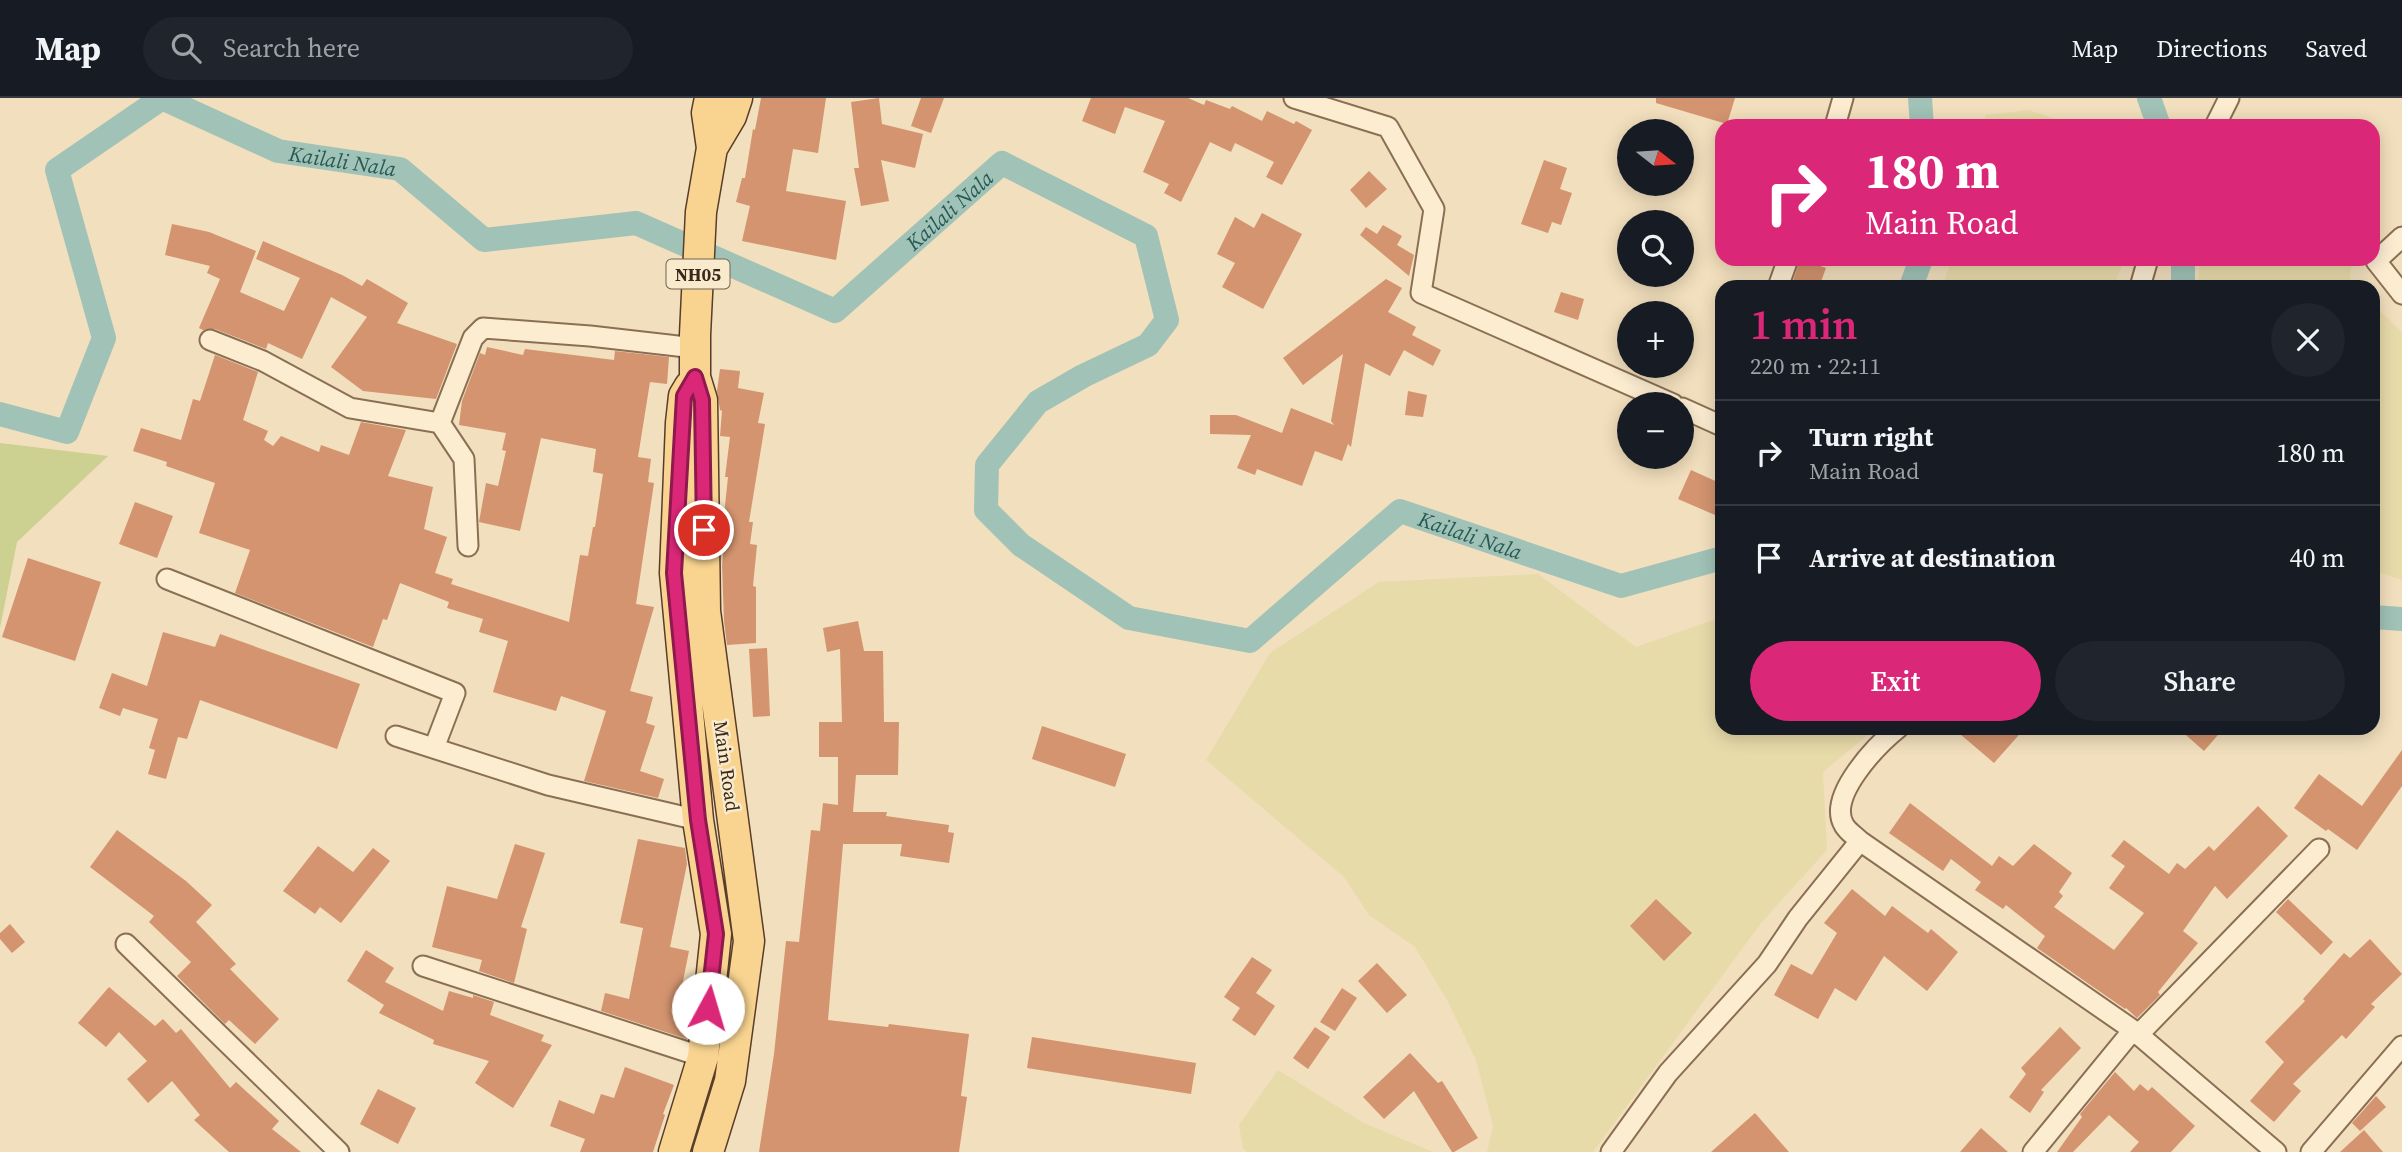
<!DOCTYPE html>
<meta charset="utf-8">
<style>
body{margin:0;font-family:"Source Serif 4",serif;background:#20242c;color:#f1f3f6;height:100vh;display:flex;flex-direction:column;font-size:26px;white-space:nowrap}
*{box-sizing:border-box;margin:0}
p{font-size:23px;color:#9ea1a6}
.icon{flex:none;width:38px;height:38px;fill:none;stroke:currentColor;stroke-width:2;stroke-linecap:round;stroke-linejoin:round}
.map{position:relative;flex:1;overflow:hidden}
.drawer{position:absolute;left:1715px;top:182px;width:665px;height:455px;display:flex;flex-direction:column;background:#171b24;border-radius:21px;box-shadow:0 4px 18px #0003}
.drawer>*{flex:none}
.banner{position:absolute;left:1715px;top:21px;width:665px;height:147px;border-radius:21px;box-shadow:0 4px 18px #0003;background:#db2777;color:#fff;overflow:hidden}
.needle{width:46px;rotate:107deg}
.tools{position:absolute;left:1617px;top:21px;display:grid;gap:14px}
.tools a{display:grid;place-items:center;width:77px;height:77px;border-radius:50%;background:#171b24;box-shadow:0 4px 18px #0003;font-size:35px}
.pin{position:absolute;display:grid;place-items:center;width:60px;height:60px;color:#fff;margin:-30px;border:4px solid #fff;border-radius:50%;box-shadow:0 2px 7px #0007}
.me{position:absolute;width:77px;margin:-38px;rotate:6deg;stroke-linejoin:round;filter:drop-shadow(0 0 5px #0008)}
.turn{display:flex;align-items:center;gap:24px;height:147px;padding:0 35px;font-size:32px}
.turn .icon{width:91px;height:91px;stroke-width:2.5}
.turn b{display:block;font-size:49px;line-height:60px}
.round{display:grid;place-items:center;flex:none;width:74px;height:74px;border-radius:37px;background:#20242c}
.summary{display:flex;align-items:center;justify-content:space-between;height:119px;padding:0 35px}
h1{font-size:42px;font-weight:600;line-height:52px;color:#db2777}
.action{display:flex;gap:14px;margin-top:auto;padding:14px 35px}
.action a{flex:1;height:80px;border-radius:42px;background:#db2777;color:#fff;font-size:28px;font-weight:600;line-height:80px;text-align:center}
.action a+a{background:#20242c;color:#f1f3f6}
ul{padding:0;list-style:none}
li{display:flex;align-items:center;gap:21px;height:105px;padding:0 35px;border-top:2px solid #363941}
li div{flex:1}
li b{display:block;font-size:26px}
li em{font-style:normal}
header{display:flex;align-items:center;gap:42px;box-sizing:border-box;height:98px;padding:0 35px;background:#171b24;border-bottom:2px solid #363941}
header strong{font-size:33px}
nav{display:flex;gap:38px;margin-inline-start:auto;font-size:24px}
.search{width:490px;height:63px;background:#20242c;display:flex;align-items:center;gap:18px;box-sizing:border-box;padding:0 24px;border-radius:38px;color:#9ea1a6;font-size:26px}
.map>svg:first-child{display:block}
</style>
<header>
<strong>Map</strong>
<div class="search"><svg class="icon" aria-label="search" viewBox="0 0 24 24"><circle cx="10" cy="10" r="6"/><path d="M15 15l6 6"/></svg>Search here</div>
<nav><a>Map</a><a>Directions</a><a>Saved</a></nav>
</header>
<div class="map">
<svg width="2402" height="1054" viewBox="0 0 2402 1054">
<rect width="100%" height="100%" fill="#f2dfbd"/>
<path fill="#e8dbaa" d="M 2029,12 L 2076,28 L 1983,28 L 1986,17 Z
M 1952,161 L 2125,161 L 2113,189 L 1942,189 Z
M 2200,161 L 2352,161 L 2350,184 L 2355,189 L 2198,189 Z
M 2373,206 L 2402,234 L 2402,482 L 2373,472 Z
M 1538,476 L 1636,549 L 1722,519 L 1722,630 L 1876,630 L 1823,674 L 1827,752 L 1761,825 L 1593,1054 L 1487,1054 L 1493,1028 L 1476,962 L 1447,902 L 1415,849 L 1369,817 L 1344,779 L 1206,662 L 1270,555 L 1379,484 Z
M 1278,972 L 1364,1025 L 1433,1054 L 1247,1054 L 1243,1050 L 1239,1027 Z"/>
<path fill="#ccd090" d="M 0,345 L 108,358 L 17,444 L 0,530 Z"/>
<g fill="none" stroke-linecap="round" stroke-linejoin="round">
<g stroke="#a1c2b7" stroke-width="24">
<path d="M 1920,0 L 1922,28"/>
<path d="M 2149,0 L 2159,28"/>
<path d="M 1911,189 L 1921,161"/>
<path d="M 2183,189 L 2183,161"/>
<path id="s1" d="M 0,316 L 67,334 L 104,240 L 57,72 L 162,0 L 278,53 L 400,71 L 484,142 L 636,125 L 835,213 L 1002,65 L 1146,138 L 1167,222 L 1148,247 L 1083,278 L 1038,304 L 987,367 L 986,412 L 1021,447 L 1129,520 L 1250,543 L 1400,413 L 1621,488 L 1722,460"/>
<path d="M 2373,519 L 2402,521"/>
</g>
</g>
<path fill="#d3946f" d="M 761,0 L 826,0 L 818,55 L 793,51 L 786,93 L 846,103 L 836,162 L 742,143 L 750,108 L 736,104 L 742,80 L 745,80 L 753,31 L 755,32 Z
M 879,0 L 882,26 L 923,36 L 915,70 L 881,62 L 889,103 L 861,108 L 854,70 L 859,70 L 851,4 Z
M 921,0 L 944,0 L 931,35 L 911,28 Z
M 1091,0 L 1188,0 L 1204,7 L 1206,2 L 1230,11 L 1232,8 L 1262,23 L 1267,13 L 1294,26 L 1296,23 L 1312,32 L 1282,87 L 1266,79 L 1274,64 L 1235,45 L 1231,54 L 1210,44 L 1181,104 L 1164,95 L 1169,86 L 1143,74 L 1165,23 L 1125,9 L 1115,36 L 1082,23 Z
M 1656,0 L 1735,0 L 1727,26 L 1656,5 Z
M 1544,62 L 1567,70 L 1560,91 L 1572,95 L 1561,127 L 1552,124 L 1548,135 L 1521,126 Z
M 1369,73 L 1387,91 L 1366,110 L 1350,92 Z
M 1262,115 L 1302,136 L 1263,211 L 1222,189 L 1235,165 L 1217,156 L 1235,119 L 1254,130 Z
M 172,126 L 209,134 L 256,153 L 240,194 L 284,213 L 300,180 L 256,161 L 263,143 L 342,177 L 362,188 L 367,181 L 408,205 L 397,225 L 457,246 L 436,301 L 363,293 L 331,269 L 367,219 L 331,199 L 302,261 L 268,245 L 266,251 L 215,231 L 203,232 L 199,230 L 220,181 L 207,175 L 210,168 L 165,157 Z
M 1383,127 L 1402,138 L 1397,147 L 1414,157 L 1409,178 L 1360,137 L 1366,129 L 1377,136 Z
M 1800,161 L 1826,170 L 1819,189 L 1791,189 Z
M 1386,181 L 1402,190 L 1388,214 L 1416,229 L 1412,237 L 1441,252 L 1433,268 L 1404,252 L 1390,278 L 1365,265 L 1351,349 L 1348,346 L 1342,363 L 1315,353 L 1302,388 L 1257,371 L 1255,377 L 1237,370 L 1251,337 L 1210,336 L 1210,317 L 1236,317 L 1282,335 L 1291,310 L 1334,327 L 1331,323 L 1343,256 L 1303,287 L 1283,260 Z
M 1561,194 L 1584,201 L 1578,222 L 1554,214 Z
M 487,249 L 523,257 L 525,251 L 614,262 L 615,253 L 669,259 L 667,286 L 650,284 L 638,359 L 651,361 L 648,384 L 654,385 L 636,506 L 654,509 L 630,593 L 653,599 L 646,625 L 655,628 L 640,673 L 664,681 L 658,700 L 584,683 L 606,613 L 561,598 L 556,613 L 493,594 L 508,543 L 479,534 L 483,521 L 447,510 L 449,504 L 400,485 L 387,522 L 383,521 L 373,549 L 235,495 L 250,452 L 199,435 L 215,385 L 166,368 L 167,364 L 133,353 L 141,330 L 181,342 L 193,301 L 200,303 L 215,257 L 258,274 L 243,322 L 268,333 L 264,342 L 273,348 L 281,338 L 319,354 L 321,347 L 349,357 L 361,324 L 406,332 L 388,378 L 433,389 L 424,431 L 447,439 L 435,475 L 453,481 L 451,486 L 569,524 L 580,457 L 588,458 L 593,429 L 595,429 L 603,376 L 593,374 L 596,351 L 541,340 L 520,433 L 479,424 L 486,385 L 498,388 L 506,353 L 502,352 L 506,335 L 459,327 L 462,303 L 480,255 L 485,257 Z
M 720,271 L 740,273 L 738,290 L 764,295 L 758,325 L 765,326 L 749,424 L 753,424 L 750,446 L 757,447 L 753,488 L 756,489 L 756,545 L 727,547 L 724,523 L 722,467 L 725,436 L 722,436 L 728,379 L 725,379 L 730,339 L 720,338 L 722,313 L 720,312 L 717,293 Z
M 1408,293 L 1427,297 L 1423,319 L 1405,317 Z
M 1691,372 L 1722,386 L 1722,402 L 1715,417 L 1678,401 Z
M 135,404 L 173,418 L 157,460 L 119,446 Z
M 28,460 L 101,484 L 75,563 L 2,539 Z
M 858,523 L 864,553 L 883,553 L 884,624 L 899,624 L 898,677 L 856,677 L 853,714 L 887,714 L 886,718 L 949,727 L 948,734 L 954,735 L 949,765 L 900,758 L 902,746 L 843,746 L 828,922 L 888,929 L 889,926 L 969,936 L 961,998 L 967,999 L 959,1054 L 759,1054 L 774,956 L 786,843 L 799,844 L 811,732 L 820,733 L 823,705 L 838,707 L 838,659 L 819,659 L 819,624 L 842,624 L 840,551 L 827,554 L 823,530 Z
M 163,534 L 215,549 L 220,536 L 360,586 L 337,651 L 200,602 L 187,641 L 178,639 L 166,681 L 148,676 L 155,652 L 149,650 L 158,621 L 123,610 L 120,618 L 99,610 L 112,575 L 147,588 Z
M 767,550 L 770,618 L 753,619 L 749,551 Z
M 1042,628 L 1126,656 L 1115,689 L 1032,661 Z
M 1953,630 L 2025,630 L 1994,665 Z
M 2178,630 L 2224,630 L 2204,653 Z
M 2402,652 L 2402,688 L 2357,752 L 2328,731 L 2326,733 L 2294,710 L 2319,676 L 2362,708 Z
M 1910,705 L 1992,768 L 1999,758 L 2013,768 L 2034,746 L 2072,775 L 2059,794 L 2063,798 L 2054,809 L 2114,852 L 2144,815 L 2109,790 L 2125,768 L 2111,758 L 2124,742 L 2169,776 L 2177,765 L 2185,771 L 2209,748 L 2214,753 L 2258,708 L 2288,738 L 2227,801 L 2215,788 L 2183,833 L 2198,845 L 2158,894 L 2160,897 L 2137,920 L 2126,910 L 2125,911 L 2037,850 L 2045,838 L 2006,807 L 2003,811 L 1975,792 L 1981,784 L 1951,761 L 1943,773 L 1889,735 Z
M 117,732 L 186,783 L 212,807 L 196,824 L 236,866 L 230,871 L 279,921 L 255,946 L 229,922 L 225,926 L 177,878 L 191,864 L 149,824 L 154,818 L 90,769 Z
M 638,741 L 685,750 L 687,766 L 670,849 L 689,853 L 681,893 L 690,895 L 685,918 L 690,919 L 687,941 L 601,913 L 605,895 L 629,901 L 643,830 L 620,825 Z
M 515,746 L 545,755 L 521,829 L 527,831 L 514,885 L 479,873 L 482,862 L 432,849 L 447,788 L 497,801 Z
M 318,748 L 353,774 L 373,750 L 390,763 L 341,825 L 320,809 L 315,816 L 283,793 Z
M 1852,791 L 1885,818 L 1892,808 L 1928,835 L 1931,831 L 1958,854 L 1927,893 L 1884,858 L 1856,903 L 1835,890 L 1818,921 L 1774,897 L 1791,866 L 1812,877 L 1837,835 L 1824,825 Z
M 1656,801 L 1692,835 L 1664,863 L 1630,828 Z
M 2288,801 L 2333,844 L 2321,857 L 2276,814 Z
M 10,826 L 25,844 L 12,855 L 0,841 L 0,835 Z
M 2370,841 L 2402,876 L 2371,906 L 2375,909 L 2346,941 L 2342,937 L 2293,986 L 2301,993 L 2274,1024 L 2250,1003 L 2284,964 L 2265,944 L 2305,903 L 2303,901 L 2344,855 L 2350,860 Z
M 366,852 L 394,870 L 385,884 L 443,913 L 449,893 L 473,900 L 473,897 L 494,904 L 490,917 L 544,937 L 541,943 L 552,947 L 513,1010 L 475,985 L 489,963 L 433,946 L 434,942 L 379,915 L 384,907 L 347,883 Z
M 1252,859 L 1272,872 L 1256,895 L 1275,908 L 1255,938 L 1232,922 L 1240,910 L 1224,899 Z
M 1377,865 L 1407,897 L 1387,915 L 1358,883 Z
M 109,889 L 155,928 L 163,921 L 176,935 L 181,931 L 230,990 L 236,984 L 279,1023 L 272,1031 L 301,1054 L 229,1054 L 194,1022 L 200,1017 L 172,983 L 148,1005 L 127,981 L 147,963 L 119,934 L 106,949 L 78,925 Z
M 1342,890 L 1357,900 L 1335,933 L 1320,924 Z
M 1315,929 L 1330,939 L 1308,971 L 1293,960 Z
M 2060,929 L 2081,950 L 2041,992 L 2044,994 L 2030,1015 L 2009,999 L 2026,976 L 2021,970 Z
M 1032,939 L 1196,965 L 1191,996 L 1027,970 Z
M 1410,955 L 1438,985 L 1442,983 L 1478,1040 L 1454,1054 L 1452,1054 L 1414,993 L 1384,1021 L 1363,999 Z
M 625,969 L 674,987 L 663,1016 L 665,1017 L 653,1054 L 580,1054 L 585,1041 L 550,1028 L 559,1002 L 594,1016 L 601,996 L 614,1000 Z
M 2115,974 L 2134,993 L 2140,986 L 2148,993 L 2152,989 L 2195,1028 L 2171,1054 L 2130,1054 L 2139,1044 L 2109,1017 L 2073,1054 L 2057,1054 L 2082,1019 L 2080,1016 Z
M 378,991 L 416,1010 L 398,1046 L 360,1026 Z
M 2376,998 L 2386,1009 L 2360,1033 L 2352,1025 Z
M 1755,1015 L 1789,1054 L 1711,1054 Z
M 1981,1030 L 2008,1054 L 1960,1054 Z
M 2364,1032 L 2383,1054 L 2340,1054 Z"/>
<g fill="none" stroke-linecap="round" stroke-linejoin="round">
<defs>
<path id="street" d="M 1294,0 L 1388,29 L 1434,111 L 1421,195 L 1673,306
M 1835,28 L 1843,0
M 2215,28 L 2229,0
M 2402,139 L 2376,163 L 2402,196
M 1778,189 L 1788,161
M 2140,189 L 2148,161
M 210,242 L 263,263 L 350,310 L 440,325 L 473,240 L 483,230 L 590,238 L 695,250
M 1682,310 L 1722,328
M 440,325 L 464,361 L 468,448
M 167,481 L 455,595 L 434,650
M 396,638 L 548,687 L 698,722
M 1860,743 C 1855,738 1847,733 1844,727 C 1827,698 1877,647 1898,630
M 126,846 L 339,1054
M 423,868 L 703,959
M 2138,937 L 2319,751
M 1611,1054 L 1668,975 L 1767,866 L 1798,820 L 1860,743 L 2133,932
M 2033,1054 L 2133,932 L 2276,1054
M 2311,1054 L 2402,948"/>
<path id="primary" d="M 712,50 L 731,18 L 737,0
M 674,1054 L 703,959 L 716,836 L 698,722 L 675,475 L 681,325 L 684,298 L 690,288
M 708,1054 L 730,983 L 749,843 L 705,513 L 702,302 L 695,279 L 695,237 L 701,114 L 712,50 L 707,15 L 710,0"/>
</defs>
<use href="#street" stroke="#8b6f54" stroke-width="23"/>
<use href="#primary" stroke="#583d2a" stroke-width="33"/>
<use href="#street" stroke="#fcedd1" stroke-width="19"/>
<use href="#primary" stroke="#f9d490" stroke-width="30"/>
</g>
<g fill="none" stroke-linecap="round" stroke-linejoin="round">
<defs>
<path id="route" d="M 704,432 L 702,302 L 695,279 L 684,298 L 674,475 L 698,722 L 716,836 L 708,910"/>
</defs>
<use href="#route" stroke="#8e194d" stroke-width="18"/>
<use href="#route" stroke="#db2777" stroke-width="12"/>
</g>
<g text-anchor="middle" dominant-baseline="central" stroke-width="5" stroke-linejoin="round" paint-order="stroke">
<rect fill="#f8eacd" stroke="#726250" stroke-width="2" x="666.5" y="161.5" width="63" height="29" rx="5"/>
<g font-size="18" font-weight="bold" fill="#39281b">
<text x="698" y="176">NH05</text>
</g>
<g font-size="19" fill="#39281b" stroke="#f8eacd">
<text transform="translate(727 668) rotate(82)">Main Road</text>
</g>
<g font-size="21" font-style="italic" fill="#285a55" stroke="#f8eacd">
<text stroke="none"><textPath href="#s1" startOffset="665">Kailali Nala</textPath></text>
<text stroke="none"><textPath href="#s1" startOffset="1356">Kailali Nala</textPath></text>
<text stroke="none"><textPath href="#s1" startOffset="2532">Kailali Nala</textPath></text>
</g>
</g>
</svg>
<div class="tools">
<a><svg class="needle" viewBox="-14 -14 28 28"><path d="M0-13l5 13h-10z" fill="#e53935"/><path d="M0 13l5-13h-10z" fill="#9ea1a6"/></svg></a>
<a><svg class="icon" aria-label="search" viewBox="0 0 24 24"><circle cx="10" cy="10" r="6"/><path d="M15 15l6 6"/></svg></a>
<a>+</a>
<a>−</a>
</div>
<div class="pin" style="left:704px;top:432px;background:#d93025"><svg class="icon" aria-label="arrive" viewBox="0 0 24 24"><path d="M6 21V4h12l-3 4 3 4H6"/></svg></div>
<svg class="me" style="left:708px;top:910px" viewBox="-20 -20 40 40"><circle r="19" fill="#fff"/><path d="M0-13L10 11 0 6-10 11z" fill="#db2777"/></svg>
<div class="banner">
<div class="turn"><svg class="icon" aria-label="right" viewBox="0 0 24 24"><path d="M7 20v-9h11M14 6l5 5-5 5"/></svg><div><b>180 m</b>Main Road</div></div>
</div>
<section class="drawer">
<div class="summary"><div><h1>1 min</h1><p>220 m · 22:11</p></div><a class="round"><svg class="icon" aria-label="close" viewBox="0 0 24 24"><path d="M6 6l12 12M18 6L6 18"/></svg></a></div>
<ul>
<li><svg class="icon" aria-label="right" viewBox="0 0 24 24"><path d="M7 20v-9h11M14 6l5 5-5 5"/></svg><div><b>Turn right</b><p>Main Road</p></div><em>180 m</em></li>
<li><svg class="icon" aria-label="arrive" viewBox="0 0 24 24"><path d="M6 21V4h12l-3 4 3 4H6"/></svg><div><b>Arrive at destination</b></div><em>40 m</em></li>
</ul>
<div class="action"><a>Exit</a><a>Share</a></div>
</section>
</div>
